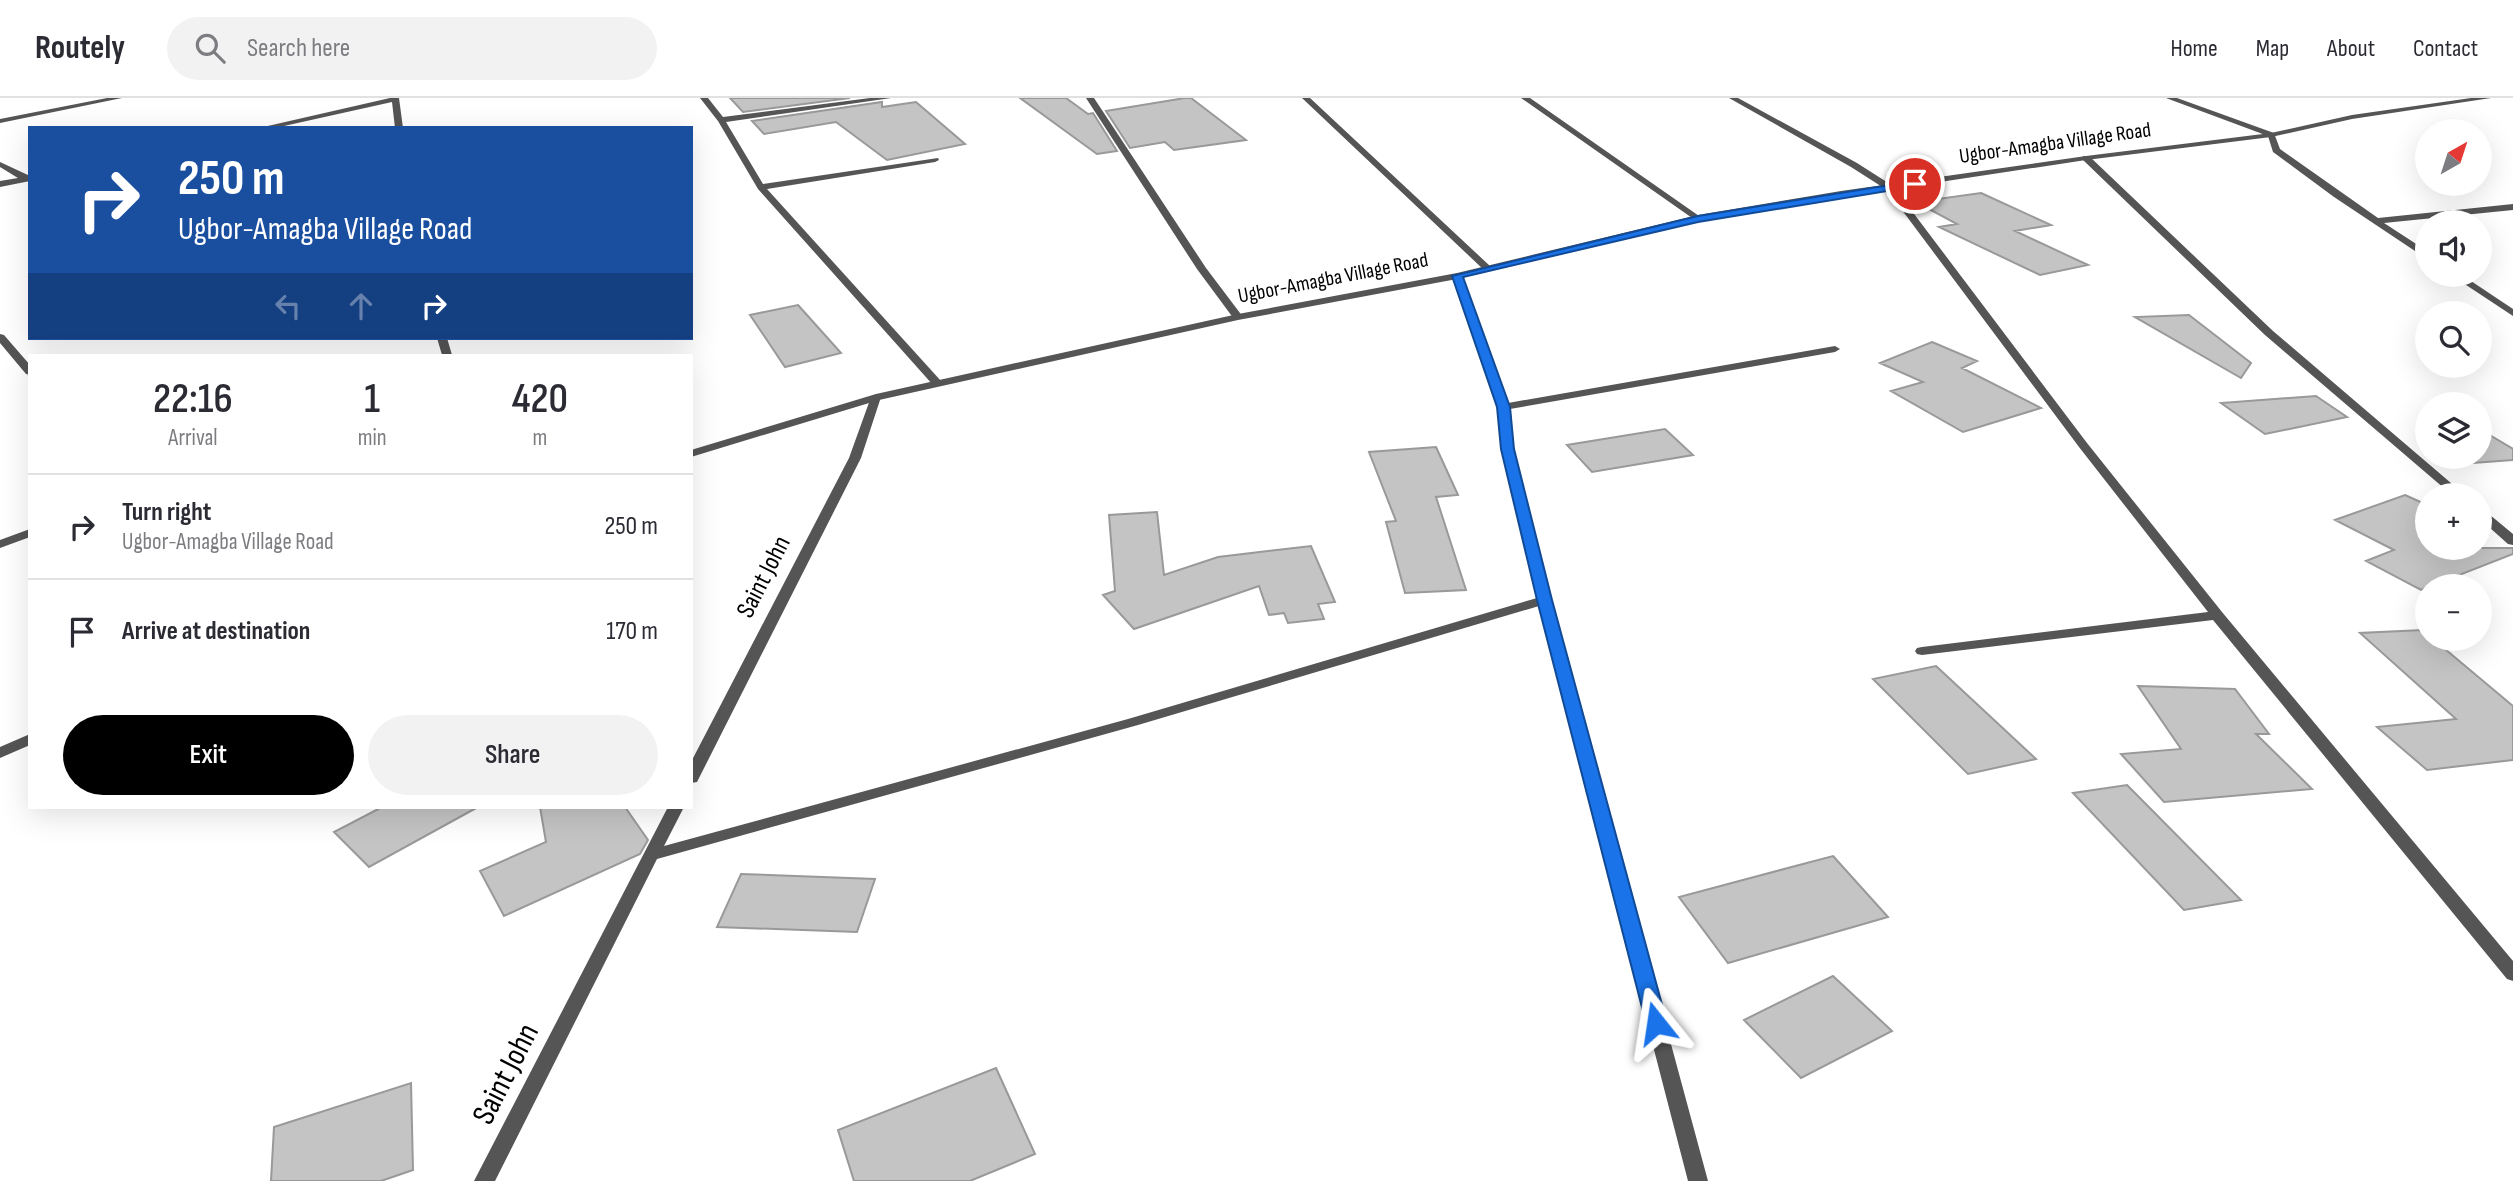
<!DOCTYPE html>
<meta charset="utf-8">
<style>
body{margin:0;font-family:"Sofia Sans Condensed",sans-serif;background:#f2f2f3;color:#2b2b33;height:100vh;display:flex;flex-direction:column;font-size:26px;white-space:nowrap}
*{box-sizing:border-box;margin:0}
p{font-size:23px;color:#7c7c81}
.icon{flex:none;width:38px;height:38px;fill:none;stroke:currentColor;stroke-width:2;stroke-linecap:round;stroke-linejoin:round}
.map{position:relative;flex:1;overflow:hidden}
.sheet{position:absolute;left:28px;top:256px;width:665px;height:455px;display:flex;flex-direction:column;background:#fff;border-radius:0px;box-shadow:0 7px 28px #0002}
.sheet>*{flex:none}
.hud{position:absolute;left:28px;top:28px;width:665px;height:214px;border-radius:0px;box-shadow:0 7px 28px #0002;background:#1a4fa0;color:#fff;overflow:hidden}
.needle{width:46px;rotate:39deg}
.fabs{position:absolute;left:2415px;top:21px;display:grid;gap:14px}
.fabs a{display:grid;place-items:center;width:77px;height:77px;border-radius:50%;background:#fff;box-shadow:0 7px 28px #0002;font-size:35px}
.pin{position:absolute;display:grid;place-items:center;width:60px;height:60px;color:#fff;margin:-30px;border:4px solid #fff;border-radius:50%;box-shadow:0 2px 7px #0007}
.me{position:absolute;width:77px;margin:-38px;rotate:345deg;stroke-linejoin:round;filter:drop-shadow(0 0 5px #0008)}
.turn{display:flex;align-items:center;gap:24px;height:147px;padding:0 35px;font-size:32px}
.turn .icon{width:91px;height:91px;stroke-width:2.5}
.turn b{display:block;font-size:49px;line-height:60px}
.lanes{display:flex;align-items:center;height:66px;padding:0 35px;background:#0003;justify-content:center;gap:35px;direction:ltr}
.lanes .off{opacity:.35}
.eta{display:flex;justify-content:space-evenly;align-items:center;height:119px;text-align:center}
.eta b{font-size:42px;font-weight:600;line-height:49px}
.primary-button{display:flex;gap:14px;margin-top:auto;padding:14px 35px}
.primary-button a{flex:1;height:80px;border-radius:42px;background:#000;color:#fff;font-size:28px;font-weight:600;line-height:80px;text-align:center}
.primary-button a+a{background:#f2f2f3;color:#2b2b33}
ul{padding:0;list-style:none}
li{display:flex;align-items:center;gap:21px;height:105px;padding:0 35px;border-top:2px solid #e1e1e2}
li div{flex:1}
li b{display:block;font-size:26px}
li em{font-style:normal}
header{display:flex;align-items:center;gap:42px;box-sizing:border-box;height:98px;padding:0 35px;background:#fff;border-bottom:2px solid #e1e1e2}
header strong{font-size:33px}
nav{display:flex;gap:38px;margin-inline-start:auto;font-size:24px}
.search{width:490px;height:63px;background:#f2f2f3;display:flex;align-items:center;gap:18px;box-sizing:border-box;padding:0 24px;border-radius:38px;color:#7c7c81;font-size:26px}
.map>svg:first-child{display:block}
</style>
<header>
<strong>Routely</strong>
<div class="search"><svg class="icon" aria-label="search" viewBox="0 0 24 24"><circle cx="10" cy="10" r="6"/><path d="M15 15l6 6"/></svg>Search here</div>
<nav><a>Home</a><a>Map</a><a>About</a><a>Contact</a></nav>
</header>
<div class="map">
<svg width="2513" height="1083" viewBox="0 0 2513 1083">
<rect width="100%" height="100%" fill="#fff"/>
<path fill="#c4c4c4" stroke="#999" stroke-width="2" d="M 730,0 L 850,0 L 743,14 Z
M 1020,0 L 1066,0 L 1088,16 L 1093,15 L 1117,53 L 1097,56 Z
M 1185,0 L 1191,0 L 1246,42 L 1174,52 L 1165,44 L 1130,50 L 1106,13 Z
M 882,4 L 882,9 L 916,4 L 965,46 L 887,62 L 836,24 L 764,36 L 752,23 Z
M 1981,95 L 2051,127 L 2015,133 L 2088,167 L 2040,177 L 1939,129 L 1957,126 L 1916,104 Z
M 798,207 L 841,255 L 785,269 L 750,217 Z
M 2189,217 L 2251,265 L 2241,280 L 2135,219 Z
M 1932,244 L 1977,263 L 1962,270 L 2041,310 L 1963,334 L 1891,293 L 1923,284 L 1880,265 Z
M 2316,298 L 2347,319 L 2265,336 L 2221,305 Z
M 1665,331 L 1693,357 L 1592,374 L 1567,347 Z
M 2488,336 L 2513,351 L 2513,362 L 2459,366 L 2448,359 L 2480,359 L 2480,337 Z
M 1436,349 L 1458,397 L 1436,399 L 1466,492 L 1405,495 L 1386,424 L 1396,423 L 1369,354 Z
M 2405,397 L 2427,407 L 2427,450 L 2513,450 L 2513,456 L 2421,492 L 2366,463 L 2394,452 L 2335,422 Z
M 1157,414 L 1164,477 L 1218,459 L 1311,448 L 1335,504 L 1318,506 L 1324,521 L 1288,525 L 1284,515 L 1269,517 L 1259,488 L 1134,531 L 1103,497 L 1115,493 L 1109,417 Z
M 2423,532 L 2427,535 L 2427,541 L 2433,541 L 2513,608 L 2513,662 L 2427,672 L 2377,629 L 2456,621 L 2360,535 Z
M 1936,568 L 2036,661 L 1968,676 L 1873,581 Z
M 2138,588 L 2235,591 L 2269,636 L 2256,636 L 2312,691 L 2164,704 L 2121,656 L 2181,651 Z
M 2127,687 L 2241,802 L 2184,812 L 2073,695 Z
M 382,709 L 478,709 L 369,769 L 334,734 Z
M 540,709 L 625,709 L 648,742 L 640,756 L 504,818 L 480,773 L 546,744 Z
M 1833,758 L 1888,819 L 1728,865 L 1679,799 Z
M 741,776 L 875,781 L 857,834 L 717,829 Z
M 1833,878 L 1892,933 L 1801,980 L 1744,922 Z
M 996,970 L 1035,1056 L 970,1083 L 854,1083 L 838,1032 Z
M 411,985 L 413,1072 L 381,1083 L 271,1083 L 274,1029 Z"/>
<g fill="none" stroke-linecap="round" stroke-linejoin="round">
<path fill="#555" fill-rule="evenodd" d="M 107,0 L 122,0 L 0,25 L 0,21 Z
M 390,0 L 399,0 L 403,30 L 395,30 L 392,4 L 275,30 L 259,30 Z
M 700,0 L 708,0 L 723,19 L 870,0 L 891,0 L 726,24 L 763,86 L 938,60 L 939,62 L 935,64 L 767,91 L 941,283 L 941,287 L 933,287 L 758,91 L 718,23 Z
M 1086,0 L 1094,0 L 1206,170 L 1243,219 L 1242,221 L 1234,221 L 1197,171 Z
M 1302,0 L 1310,0 L 1490,168 L 1490,172 L 1484,172 Z
M 1521,0 L 1530,0 L 1702,120 L 1695,122 Z
M 1729,0 L 1738,0 L 1857,65 L 1893,88 L 2087,345 L 2222,514 L 2513,863 L 2513,883 L 2507,881 L 2213,522 L 1922,557 L 1917,556 L 1915,553 L 1917,550 L 1922,549 L 2208,514 L 2079,349 L 1887,92 L 1851,69 Z
M 2166,0 L 2177,0 L 2274,35 L 2280,51 L 2378,120 L 2513,106 L 2513,112 L 2384,125 L 2427,153 L 2427,160 L 2424,159 L 2334,99 L 2273,54 L 2268,38 Z
M 2083,58 L 2089,58 L 2273,233 L 2465,397 L 2452,397 L 2265,237 L 2083,62 Z
M 0,64 L 30,78 L 30,83 L 0,89 L 0,83 L 18,80 L 0,69 Z
M 1457,175 L 1462,178 L 1508,305 L 1835,248 L 1840,251 L 1835,254 L 1510,311 L 1513,351 L 1551,502 L 1708,1083 L 1688,1083 L 1539,508 L 1138,627 L 657,761 L 495,1083 L 474,1083 L 668,709 L 684,709 L 664,748 L 1128,621 L 1537,500 L 1501,351 L 1498,309 L 1452,178 Z
M 2451,177 L 2462,177 L 2513,211 L 2513,218 Z
M 0,236 L 4,237 L 30,267 L 30,277 L 26,276 L 0,245 Z
M 437,240 L 447,240 L 452,257 L 442,257 Z
M 876,296 L 881,299 L 861,360 L 699,680 L 697,684 L 691,685 L 691,664 L 849,360 L 871,299 Z
M 2480,411 L 2484,412 L 2513,436 L 2513,447 L 2508,446 L 2480,421 Z
M 30,431 L 30,439 L 0,450 L 0,442 Z"/>
<path fill="#555" fill-rule="evenodd" d="M 2471,0 L 2491,0 L 2352,21 L 2271,39 L 2086,62 L 1841,99 L 1698,123 L 1457,181 L 1238,222 L 879,302 L 691,359 L 691,352 L 876,296 L 1238,216 L 1457,175 L 1698,117 L 1841,93 L 2086,58 L 2271,35 L 2352,17 Z
M 30,636 L 30,647 L 0,660 L 0,649 Z"/>
</g>
<path fill="#1a73e8" stroke="#114b97" stroke-width="2" d="M 1915,83 L 1918,84 L 1918,88 L 1698,124 L 1463,179 L 1510,309 L 1514,351 L 1552,502 L 1667,925 L 1664,931 L 1656,933 L 1649,931 L 1646,925 L 1537,502 L 1501,351 L 1497,309 L 1452,178 L 1698,118 Z"/>
<g text-anchor="middle" dominant-baseline="central" stroke-width="5" stroke-linejoin="round" paint-order="stroke">
<g font-size="21" fill="#000" stroke="#fff">
<text transform="translate(2055 45) rotate(-8)">Ugbor-Amagba Village Road</text>
<text transform="translate(1333 180) rotate(-11)">Ugbor-Amagba Village Road</text>
</g>
<g font-size="26" fill="#000" stroke="#fff">
<text transform="translate(764 479) rotate(-63)">Saint John</text>
</g>
<g font-size="32" fill="#000" stroke="#fff">
<text transform="translate(506 976) rotate(-63)">Saint John</text>
</g>
</g>
</svg>
<div class="fabs">
<a><svg class="needle" viewBox="-14 -14 28 28"><path d="M0-13l5 13h-10z" fill="#e53935"/><path d="M0 13l5-13h-10z" fill="#7c7c81"/></svg></a>
<a><svg class="icon" aria-label="sound" viewBox="0 0 24 24"><path d="M4 9h4l5-4v14l-5-4H4zM17 9q2 3 0 6"/></svg></a>
<a><svg class="icon" aria-label="search" viewBox="0 0 24 24"><circle cx="10" cy="10" r="6"/><path d="M15 15l6 6"/></svg></a>
<a><svg class="icon" aria-label="layers" viewBox="0 0 24 24"><path d="M12 4l9 5-9 5-9-5zM3 14l9 5 9-5"/></svg></a>
<a>+</a>
<a>−</a>
</div>
<div class="pin" style="left:1915px;top:86px;background:#d93025"><svg class="icon" aria-label="arrive" viewBox="0 0 24 24"><path d="M6 21V4h12l-3 4 3 4H6"/></svg></div>
<svg class="me" style="left:1656px;top:925px" viewBox="-20 -20 40 40"><path d="M0-17L14 15 0 8-14 15z" fill="#1a73e8" stroke="#fff" stroke-width="4"/></svg>
<div class="hud">
<div class="turn"><svg class="icon" aria-label="right" viewBox="0 0 24 24"><path d="M7 20v-9h11M14 6l5 5-5 5"/></svg><div><b>250 m</b>Ugbor-Amagba Village Road</div></div>
<div class="lanes"><svg class="icon off" aria-label="left" viewBox="0 0 24 24"><path d="M17 20v-9H6M10 6l-5 5 5 5"/></svg><svg class="icon off" aria-label="ahead" viewBox="0 0 24 24"><path d="M12 20V5M6 11l6-6 6 6"/></svg><svg class="icon" aria-label="right" viewBox="0 0 24 24"><path d="M7 20v-9h11M14 6l5 5-5 5"/></svg></div>
</div>
<section class="sheet">
<div class="eta">
<div><b>22:16</b><p>Arrival</p></div>
<div><b>1</b><p>min</p></div>
<div><b>420</b><p>m</p></div>
</div>
<ul>
<li><svg class="icon" aria-label="right" viewBox="0 0 24 24"><path d="M7 20v-9h11M14 6l5 5-5 5"/></svg><div><b>Turn right</b><p>Ugbor-Amagba Village Road</p></div><em>250 m</em></li>
<li><svg class="icon" aria-label="arrive" viewBox="0 0 24 24"><path d="M6 21V4h12l-3 4 3 4H6"/></svg><div><b>Arrive at destination</b></div><em>170 m</em></li>
</ul>
<div class="primary-button"><a>Exit</a><a>Share</a></div>
</section>
</div>
